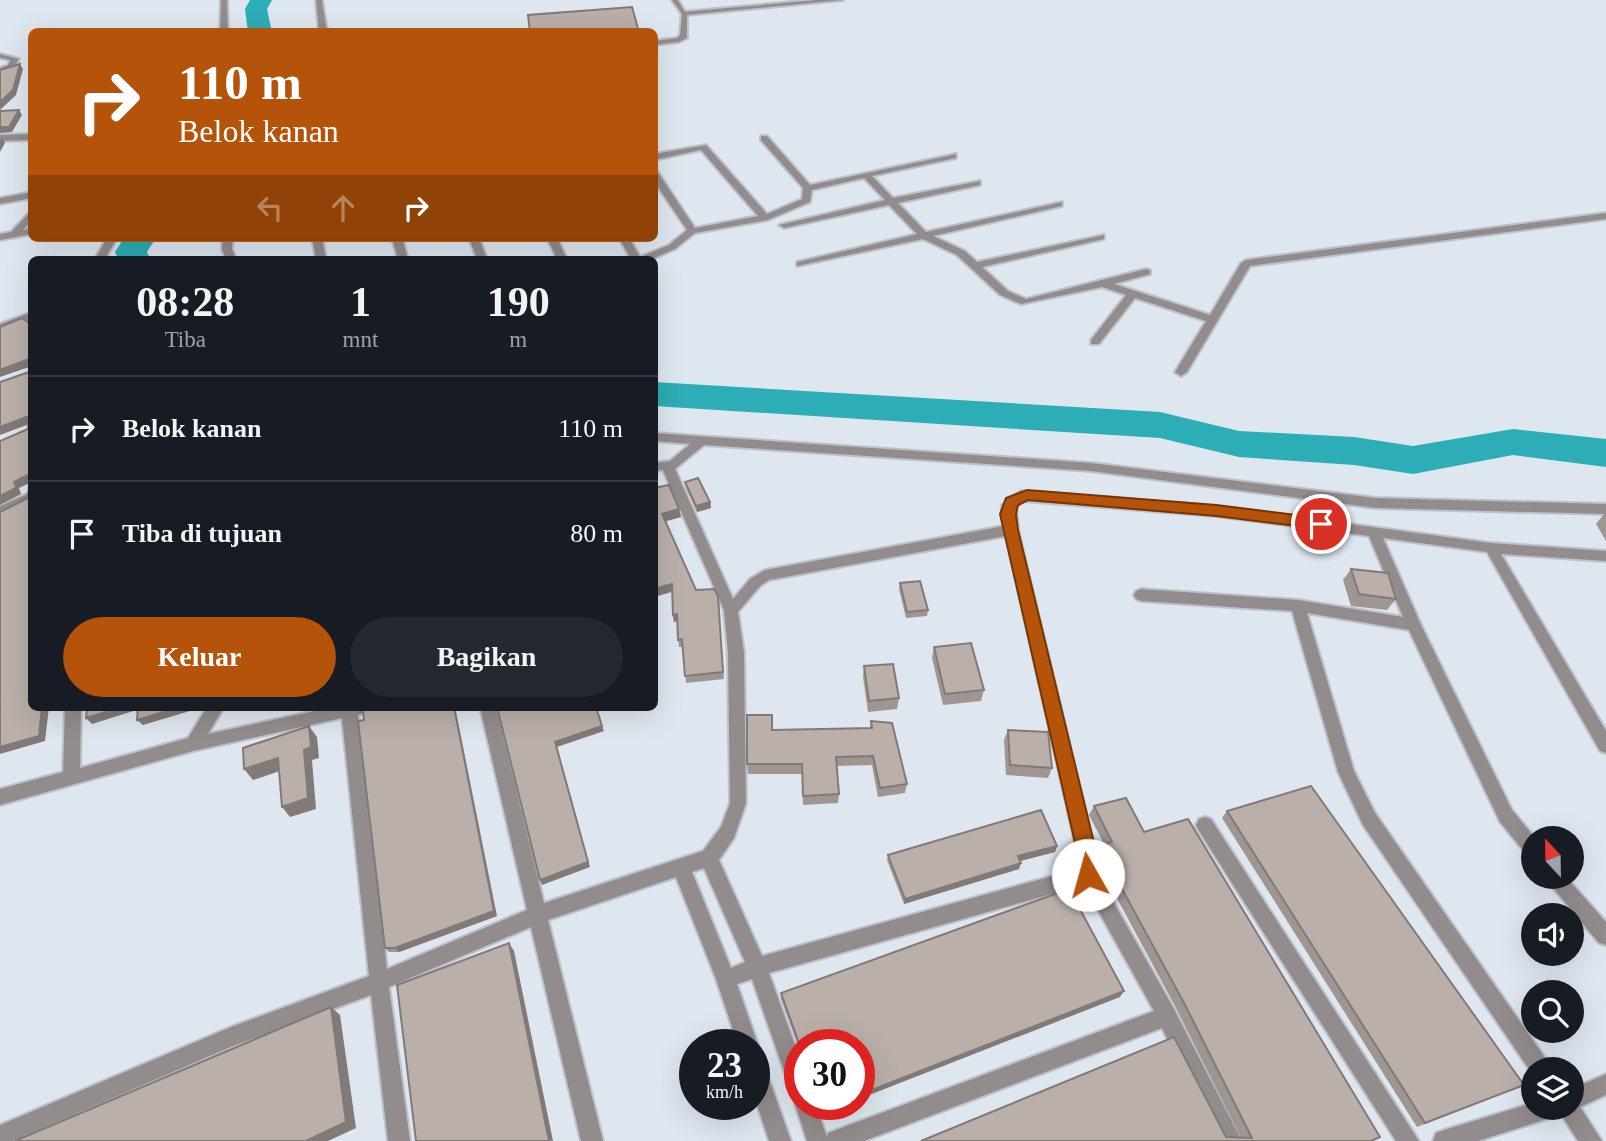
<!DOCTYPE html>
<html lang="id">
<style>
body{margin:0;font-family:"Times New Roman",serif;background:#242831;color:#f1f3f6;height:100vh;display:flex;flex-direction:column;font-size:26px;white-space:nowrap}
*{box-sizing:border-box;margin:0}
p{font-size:23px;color:#9ea1a6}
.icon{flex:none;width:38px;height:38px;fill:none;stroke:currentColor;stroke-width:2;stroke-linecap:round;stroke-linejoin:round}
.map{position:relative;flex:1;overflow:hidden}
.side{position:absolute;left:28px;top:256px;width:630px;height:455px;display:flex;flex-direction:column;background:#171b24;border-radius:10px;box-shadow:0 7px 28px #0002}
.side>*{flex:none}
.hud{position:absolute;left:28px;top:28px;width:630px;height:214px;border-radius:10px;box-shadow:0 7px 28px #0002;background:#b45309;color:#fff;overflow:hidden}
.needle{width:46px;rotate:338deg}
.buttons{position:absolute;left:1521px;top:826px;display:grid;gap:14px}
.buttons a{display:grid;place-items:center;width:63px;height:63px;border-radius:50%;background:#171b24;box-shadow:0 7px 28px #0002;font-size:35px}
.speed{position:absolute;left:679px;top:1029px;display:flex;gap:14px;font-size:35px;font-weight:700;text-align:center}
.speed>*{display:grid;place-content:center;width:91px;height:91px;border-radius:50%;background:#171b24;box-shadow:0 7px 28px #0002;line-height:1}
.speed small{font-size:18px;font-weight:400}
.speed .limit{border:10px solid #d22;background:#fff;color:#111}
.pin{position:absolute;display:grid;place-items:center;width:60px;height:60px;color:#fff;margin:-30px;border:4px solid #fff;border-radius:50%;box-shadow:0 2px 7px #0007}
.me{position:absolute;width:77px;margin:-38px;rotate:353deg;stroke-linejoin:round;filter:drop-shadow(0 0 5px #0008)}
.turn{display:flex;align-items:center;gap:24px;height:147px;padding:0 35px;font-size:32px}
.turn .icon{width:91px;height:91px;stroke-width:2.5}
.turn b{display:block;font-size:49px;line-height:60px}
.lanes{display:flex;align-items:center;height:66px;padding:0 35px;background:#0003;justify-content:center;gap:35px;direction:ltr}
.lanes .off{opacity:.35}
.eta{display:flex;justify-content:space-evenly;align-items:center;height:119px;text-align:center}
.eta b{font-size:42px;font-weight:800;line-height:49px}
.primary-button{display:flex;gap:14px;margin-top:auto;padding:14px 35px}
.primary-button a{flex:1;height:80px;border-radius:42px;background:#b45309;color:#fff;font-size:28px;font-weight:800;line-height:80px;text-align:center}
.primary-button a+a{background:#242831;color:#f1f3f6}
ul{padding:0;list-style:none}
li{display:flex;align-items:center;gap:21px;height:105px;padding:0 35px;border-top:2px solid #363941}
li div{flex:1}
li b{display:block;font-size:26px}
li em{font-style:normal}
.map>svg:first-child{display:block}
</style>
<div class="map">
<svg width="1606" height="1141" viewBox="0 0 1606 1141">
<rect width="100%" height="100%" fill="#dee6ef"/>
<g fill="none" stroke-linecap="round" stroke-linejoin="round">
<path fill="#2dadb5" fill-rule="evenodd" d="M 250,0 L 272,0 L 267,9 L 272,32 L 248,32 L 245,9 Z
M 124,238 L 156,238 L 147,252 L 150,259 L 118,259 L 115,252 Z
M 654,382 L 1160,412 L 1239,431 L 1354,437 L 1413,446 L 1513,429 L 1606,439 L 1606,467 L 1513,455 L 1413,474 L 1354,465 L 1239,457 L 1160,438 L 654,406 Z"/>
<defs>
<path id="minor" d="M 221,0 L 227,0 L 228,32 L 220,32 Z
M 316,0 L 322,0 L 327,32 L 319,32 Z
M 672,0 L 678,0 L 686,14 L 682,14 Z
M 0,54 L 19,59 L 14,68 L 0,73 L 0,68 L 8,65 L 10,60 L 0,58 Z
M 761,136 L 767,136 L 810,185 L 956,154 L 956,158 L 872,176 L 893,198 L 980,181 L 980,185 L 898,203 L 926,232 L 1062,202 L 1062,206 L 933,236 L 965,251 L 977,262 L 1104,235 L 1104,239 L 982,267 L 1008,291 L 1026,299 L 1146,269 L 1150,270 L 1150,274 L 1114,284 L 1210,315 L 1241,263 L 1246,260 L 1606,213 L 1606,219 L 1250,266 L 1187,372 L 1181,376 L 1175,372 L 1206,321 L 1135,298 L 1099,344 L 1091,344 L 1091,340 L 1126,295 L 1102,287 L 1021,304 L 1000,295 L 957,255 L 923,239 L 797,266 L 797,262 L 917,234 L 889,205 L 784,228 L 779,225 L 885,200 L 864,178 L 812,190 L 810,202 L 768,220 L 695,233 L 675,249 L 652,259 L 631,259 L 619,238 L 629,238 L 640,257 L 669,245 L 687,230 L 654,181 L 654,170 L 657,171 L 695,228 L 758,216 L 701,150 L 654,160 L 654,154 L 706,145 L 767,214 L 802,199 L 803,188 L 761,140 Z
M 32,192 L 32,198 L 0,204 L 0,198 Z
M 32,210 L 32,220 L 23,230 L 32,228 L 32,234 L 0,240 L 0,234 L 11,232 Z
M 107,238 L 117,238 L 105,259 L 95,259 Z
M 223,238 L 233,238 L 232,249 L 236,259 L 226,259 L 222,249 Z
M 312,238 L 322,238 L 326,259 L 316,259 Z
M 392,238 L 402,238 L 408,259 L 398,259 Z
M 469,238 L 479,238 L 487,259 L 477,259 Z
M 547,238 L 557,238 L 567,259 L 557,259 Z
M 32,312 L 32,319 L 0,331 L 0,324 Z
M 654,433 L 1091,463 L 1376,498 L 1606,504 L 1606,514 L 1376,508 L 1091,471 L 704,445 L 675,469 L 733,599 L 750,579 L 765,570 L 1004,526 L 1002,505 L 1021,491 L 1216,506 L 1491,543 L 1606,551 L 1606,561 L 1501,554 L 1606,731 L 1606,753 L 1600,751 L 1487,552 L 1383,538 L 1421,625 L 1512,810 L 1535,838 L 1533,838 L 1533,857 L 1527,855 L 1500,822 L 1409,630 L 1307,613 L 1354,771 L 1375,813 L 1548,1062 L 1551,1069 L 1533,1069 L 1533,1075 L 1363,825 L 1338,772 L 1292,611 L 1141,601 L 1136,599 L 1134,595 L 1136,591 L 1141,589 L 1298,600 L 1403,617 L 1369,536 L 1216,516 L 1024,501 L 1016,507 L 1018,530 L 1094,847 L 1097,873 L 1174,1009 L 1242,1141 L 1220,1141 L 1162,1028 L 864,1141 L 807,1141 L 795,1104 L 797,1097 L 793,1095 L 790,1088 L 752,979 L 737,984 L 758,1045 L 754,1052 L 754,1045 L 738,1045 L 716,979 L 676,877 L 548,920 L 603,1141 L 581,1141 L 531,927 L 389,987 L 410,1141 L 388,1141 L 371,995 L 233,1046 L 13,1141 L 0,1141 L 0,1125 L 231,1027 L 369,976 L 342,718 L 193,751 L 0,805 L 0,789 L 63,772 L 65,707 L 81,707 L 80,768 L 188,738 L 207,707 L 224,707 L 208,734 L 333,707 L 372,707 L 370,712 L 358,715 L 387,969 L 527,910 L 480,707 L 496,707 L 544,903 L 703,851 L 721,827 L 730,803 L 728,653 L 724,610 L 663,470 L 654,471 L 654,463 L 670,461 L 690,444 L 654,441 ZM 1006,536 L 1076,847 L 1078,869 L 762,956 L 719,860 L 734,838 L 746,803 L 744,653 L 738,612 L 760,586 L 769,580 ZM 704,868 L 745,962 L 731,968 L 692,872 ZM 1084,885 L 1154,1011 L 836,1130 L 828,1133 L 827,1137 L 815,1104 L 800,1104 L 800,1059 L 769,973 Z
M 32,492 L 32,502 L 0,517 L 0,506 Z
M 1205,817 L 1211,819 L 1419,1141 L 1396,1141 L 1199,831 L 1196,825 L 1199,819 Z
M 1546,877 L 1566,877 L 1606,922 L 1606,945 L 1599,943 L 1549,883 Z
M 754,1054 L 761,1057 L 791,1141 L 769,1141 L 754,1095 Z
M 1606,1074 L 1606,1095 L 1580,1107 L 1602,1141 L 1578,1141 L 1559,1111 L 1557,1115 L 1550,1118 L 1478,1141 L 1433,1141 L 1436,1133 L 1444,1130 L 1533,1103 L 1533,1108 L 1572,1108 L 1572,1089 Z"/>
<path id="tertiary" d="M 816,0 L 843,0 L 687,15 L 687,38 L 679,42 L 654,45 L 654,41 L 677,38 L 680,35 L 682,12 Z
M 32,134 L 32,140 L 0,141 L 0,135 Z"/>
</defs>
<use href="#minor" stroke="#bbc2ca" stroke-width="4"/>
<use href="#tertiary" stroke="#bbc2ca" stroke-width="4"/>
<use href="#minor" fill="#928c8c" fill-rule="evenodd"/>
<use href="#tertiary" fill="#928c8c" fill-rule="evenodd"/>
</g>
<path fill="#a09691" d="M 685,482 L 710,502 L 711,508 L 697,512 L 686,488 Z
M 654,488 L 679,509 L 681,517 L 665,521 L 696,590 L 718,596 L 724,679 L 686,683 L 683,647 L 679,647 L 677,621 L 674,622 L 673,615 L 672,592 L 654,597 Z
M 1604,514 L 1606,514 L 1606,541 L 1596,524 Z
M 1351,569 L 1396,599 L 1387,610 L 1351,606 L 1343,580 Z
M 900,583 L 928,610 L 927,616 L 906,618 L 899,589 Z
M 934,647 L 984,690 L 981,701 L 943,705 L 932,658 Z
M 864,666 L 899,698 L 897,709 L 868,712 L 863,677 Z
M 364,720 L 497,916 L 399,952 L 389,952 L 385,948 Z
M 871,721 L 907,784 L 905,793 L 878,797 L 872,765 L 836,766 L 839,794 L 838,803 L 803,805 L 802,774 L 748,774 L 747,764 L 773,730 L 870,728 Z
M 1008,730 L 1052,768 L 1048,778 L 1006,775 L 1004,740 Z
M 1094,806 L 1144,832 L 1380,1137 L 1372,1141 L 921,1141 L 1241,1138 L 1176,1008 L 1098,863 L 1097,853 L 1102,845 L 1104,844 L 1089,815 Z
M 1227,811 L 1514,1089 L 1417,1127 L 1222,818 Z
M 1057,846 L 1055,852 L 1020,861 L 1019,869 L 904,904 L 887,860 L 888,855 Z
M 781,993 L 1120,997 L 800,1045 L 800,1051 L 781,999 Z"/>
<path fill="#827a76" d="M 20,64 L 23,69 L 16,95 L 0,110 L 0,102 Z
M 19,110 L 22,115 L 12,132 L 0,133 L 0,127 Z
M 2,138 L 5,143 L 0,152 L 0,141 Z
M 29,359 L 32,366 L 0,377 L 0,370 Z
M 29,416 L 32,423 L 0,435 L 0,427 Z
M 32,473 L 32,482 L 19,488 L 21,494 L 0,505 L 0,496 L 14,482 Z
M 710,502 L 711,508 L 697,512 L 696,506 Z
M 679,509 L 681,517 L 663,522 L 662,514 Z
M 672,584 L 673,591 L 654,597 L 654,589 Z
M 677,614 L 678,621 L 674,622 L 673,615 Z
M 42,707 L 49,707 L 45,741 L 0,754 L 0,747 Z
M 123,707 L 143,708 L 92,724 L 86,718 Z
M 180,707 L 190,707 L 190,711 L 143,725 L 137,720 Z
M 454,707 L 455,707 L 497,916 L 399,952 L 395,948 Z
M 309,726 L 317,737 L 319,758 L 312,760 L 316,809 L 290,817 L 282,807 L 304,750 Z
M 602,726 L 604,731 L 557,747 L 590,867 L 542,885 L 540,880 L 555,742 Z
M 278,758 L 286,769 L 253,780 L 244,769 Z
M 1057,846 L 1055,852 L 1016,862 L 1018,856 Z
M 1021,863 L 1019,869 L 904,904 L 905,899 Z
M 509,943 L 514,951 L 553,1141 L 549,1141 Z
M 1124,991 L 1120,997 L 859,1099 L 859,1095 Z
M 331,1007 L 340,1015 L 356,1128 L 328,1141 L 306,1141 Z
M 836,1104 L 847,1104 L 822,1114 L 822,1110 Z"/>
<path fill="#baafa9" stroke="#827a76" stroke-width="2" d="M 632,7 L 639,32 L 530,32 L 528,15 Z
M 20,64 L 13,90 L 0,102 L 0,70 Z
M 19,110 L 9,127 L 0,127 L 0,111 Z
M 22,318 L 32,325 L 32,473 L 14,482 L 16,488 L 0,496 L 0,441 L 28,429 L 29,416 L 0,427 L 0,382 L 29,372 L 29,359 L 0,370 L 0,327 Z
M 698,478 L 710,502 L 696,506 L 685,482 Z
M 32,485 L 32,707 L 42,707 L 39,736 L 0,747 L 0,512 L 28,498 L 29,486 Z
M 669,485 L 679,509 L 662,514 L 696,590 L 714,589 L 718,596 L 723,672 L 685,676 L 682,639 L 678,640 L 677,614 L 673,615 L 672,584 L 654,589 L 654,488 Z
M 1351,569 L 1388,573 L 1396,599 L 1359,594 Z
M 920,581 L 928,610 L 907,612 L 900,583 Z
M 971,643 L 984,690 L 945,694 L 934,647 Z
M 893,664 L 899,698 L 869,701 L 864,666 Z
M 87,707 L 123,707 L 86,718 Z
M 138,707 L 180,707 L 137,720 Z
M 369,707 L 454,707 L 494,911 L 395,948 L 385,948 L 358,721 L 364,720 L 363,710 Z
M 497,707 L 596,707 L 602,726 L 555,742 L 588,862 L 540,880 Z
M 747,715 L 772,715 L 772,730 L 872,728 L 871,721 L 892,723 L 907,784 L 880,788 L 873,756 L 836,757 L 839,794 L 803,796 L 802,764 L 747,764 Z
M 309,726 L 311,747 L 304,750 L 308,798 L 282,807 L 278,758 L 244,769 L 243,748 Z
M 1008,730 L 1048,732 L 1052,768 L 1010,765 Z
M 1311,786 L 1524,1085 L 1425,1123 L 1227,811 Z
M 1126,798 L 1144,832 L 1188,819 L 1380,1137 L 1371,1141 L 921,1141 L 1174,1037 L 1226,1137 L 1252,1138 L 1183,1001 L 1103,854 L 1102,845 L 1112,842 L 1094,806 Z
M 1041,810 L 1057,846 L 1018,856 L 1021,863 L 905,899 L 888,855 Z
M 1069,889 L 1124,991 L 859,1095 L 859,1045 L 800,1046 L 781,993 Z
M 509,943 L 549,1141 L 416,1141 L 397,985 Z
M 331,1007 L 346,1122 L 306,1141 L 15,1141 Z
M 820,1104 L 836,1104 L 822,1110 Z"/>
<path fill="#b45309" stroke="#753606" stroke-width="2" d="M 1027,490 L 1216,505 L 1321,518 L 1328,524 L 1321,529 L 1216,516 L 1028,500 L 1018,505 L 1016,514 L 1018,530 L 1095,847 L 1098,875 L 1096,882 L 1088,885 L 1081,882 L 1076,847 L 1000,514 L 1006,498 Z"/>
</svg>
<div class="buttons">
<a><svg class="needle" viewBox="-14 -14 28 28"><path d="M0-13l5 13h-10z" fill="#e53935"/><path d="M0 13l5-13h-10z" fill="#9ea1a6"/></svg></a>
<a><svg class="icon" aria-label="sound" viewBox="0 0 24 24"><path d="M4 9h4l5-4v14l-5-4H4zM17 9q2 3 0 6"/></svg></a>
<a><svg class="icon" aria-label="search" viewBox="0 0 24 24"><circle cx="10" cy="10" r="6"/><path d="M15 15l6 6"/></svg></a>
<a><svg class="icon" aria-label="layers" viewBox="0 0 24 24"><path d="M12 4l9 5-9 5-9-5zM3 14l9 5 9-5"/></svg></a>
</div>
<div class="speed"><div>23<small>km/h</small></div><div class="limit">30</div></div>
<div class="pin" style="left:1321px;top:524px;background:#d93025"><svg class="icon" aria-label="arrive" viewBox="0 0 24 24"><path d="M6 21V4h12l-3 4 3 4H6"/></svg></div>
<svg class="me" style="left:1088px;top:875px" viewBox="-20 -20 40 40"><circle r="19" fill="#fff"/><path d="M0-13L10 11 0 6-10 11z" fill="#b45309"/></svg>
<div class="hud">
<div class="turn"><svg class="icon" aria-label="right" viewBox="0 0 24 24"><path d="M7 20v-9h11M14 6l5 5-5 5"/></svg><div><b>110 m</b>Belok kanan</div></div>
<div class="lanes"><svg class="icon off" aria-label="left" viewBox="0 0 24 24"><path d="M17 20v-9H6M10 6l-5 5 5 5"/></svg><svg class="icon off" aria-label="ahead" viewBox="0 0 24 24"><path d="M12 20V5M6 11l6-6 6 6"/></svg><svg class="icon" aria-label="right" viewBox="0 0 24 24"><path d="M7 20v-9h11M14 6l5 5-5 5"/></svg></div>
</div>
<section class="side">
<div class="eta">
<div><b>08:28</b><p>Tiba</p></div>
<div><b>1</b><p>mnt</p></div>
<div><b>190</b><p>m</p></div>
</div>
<ul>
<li><svg class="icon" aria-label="right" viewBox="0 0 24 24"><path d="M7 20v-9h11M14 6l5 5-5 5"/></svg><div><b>Belok kanan</b></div><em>110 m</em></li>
<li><svg class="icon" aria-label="arrive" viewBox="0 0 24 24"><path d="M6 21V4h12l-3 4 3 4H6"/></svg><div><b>Tiba di tujuan</b></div><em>80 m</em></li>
</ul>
<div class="primary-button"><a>Keluar</a><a>Bagikan</a></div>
</section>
</div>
